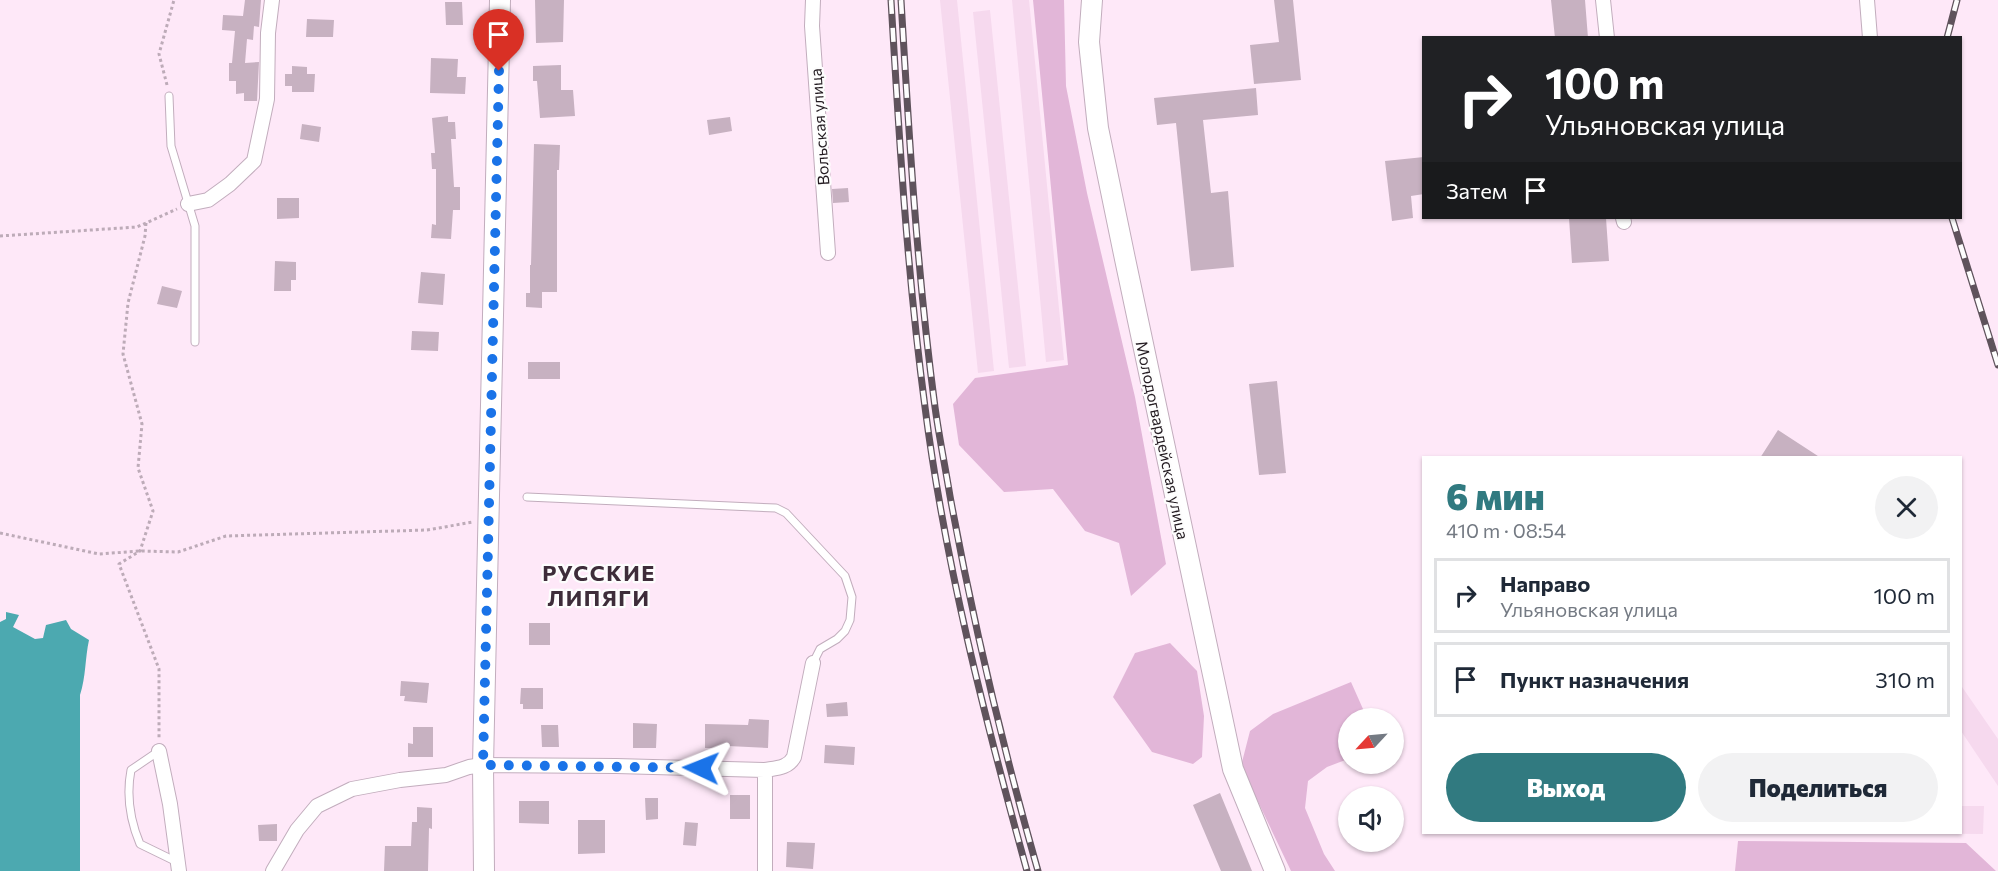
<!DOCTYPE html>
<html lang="ru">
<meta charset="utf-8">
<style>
body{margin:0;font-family:Commissioner,sans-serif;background:#f2f2f3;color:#1f2937;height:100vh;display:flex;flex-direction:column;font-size:22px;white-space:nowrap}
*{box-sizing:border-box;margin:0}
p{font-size:20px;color:#747a83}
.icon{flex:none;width:33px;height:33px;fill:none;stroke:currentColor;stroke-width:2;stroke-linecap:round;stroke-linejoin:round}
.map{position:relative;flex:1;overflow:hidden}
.sheet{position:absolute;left:1422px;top:456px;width:540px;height:378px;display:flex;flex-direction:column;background:#fff;border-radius:0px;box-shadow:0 2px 4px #0004}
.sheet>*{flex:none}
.banner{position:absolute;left:1422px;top:36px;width:540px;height:183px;border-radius:0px;box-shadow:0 2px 4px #0004;background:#202124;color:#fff;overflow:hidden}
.needle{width:39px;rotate:244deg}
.tools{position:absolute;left:1338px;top:708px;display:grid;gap:12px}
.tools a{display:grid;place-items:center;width:66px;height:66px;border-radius:50%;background:#fff;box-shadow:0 2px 4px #0004;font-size:30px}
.pin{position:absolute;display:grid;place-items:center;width:51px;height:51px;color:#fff;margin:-62px -26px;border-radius:50% 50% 50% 0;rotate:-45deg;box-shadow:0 0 6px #0007}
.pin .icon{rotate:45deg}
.me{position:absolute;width:66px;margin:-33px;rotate:272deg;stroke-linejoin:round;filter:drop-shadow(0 0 4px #0008)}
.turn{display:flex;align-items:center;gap:21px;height:126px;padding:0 24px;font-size:27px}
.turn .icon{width:78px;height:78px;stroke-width:2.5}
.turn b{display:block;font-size:42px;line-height:51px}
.then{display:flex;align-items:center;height:57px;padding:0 24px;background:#0003;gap:12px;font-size:22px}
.round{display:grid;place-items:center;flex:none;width:63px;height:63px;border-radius:32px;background:#f2f2f3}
.overview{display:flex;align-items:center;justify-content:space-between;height:102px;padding:0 24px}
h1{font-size:36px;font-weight:800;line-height:45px;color:#317a80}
.primary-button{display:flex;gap:12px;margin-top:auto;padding:12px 24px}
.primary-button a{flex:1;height:69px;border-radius:36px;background:#317a80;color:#fff;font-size:24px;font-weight:800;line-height:69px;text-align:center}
.primary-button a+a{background:#f2f2f3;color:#1f2937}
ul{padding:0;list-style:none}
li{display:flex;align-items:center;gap:18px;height:75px;margin:0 12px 9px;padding:0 12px;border:3px solid #e0e1e3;border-radius:0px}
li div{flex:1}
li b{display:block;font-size:22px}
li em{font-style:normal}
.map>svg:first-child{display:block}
</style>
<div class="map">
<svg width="1998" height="871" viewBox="0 0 1998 871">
<rect width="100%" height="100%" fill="#fee8f8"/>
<path fill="#f6d9ee" d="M 940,0 L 957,0 L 994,371 L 978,373 Z
M 1012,0 L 1029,0 L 1064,360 L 1046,362 Z
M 990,10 L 1026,366 L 1009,368 L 973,12 Z
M 1960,684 L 1998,739 L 1998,786 L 1961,731 Z
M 1961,806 L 1984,806 L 1983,834 L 1861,833 L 1960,832 Z"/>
<path fill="#e2b6d8" d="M 1033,0 L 1064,0 L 1066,86 L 1087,193 L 1135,397 L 1166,564 L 1131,596 L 1119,543 L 1085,531 L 1053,489 L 1004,492 L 959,445 L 953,404 L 975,378 L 1068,365 Z
M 1170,643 L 1197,671 L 1204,716 L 1202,757 L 1193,764 L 1152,752 L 1113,697 L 1135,653 Z
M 1351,682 L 1367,718 L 1348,718 L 1348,759 L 1327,767 L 1308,781 L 1305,808 L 1324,854 L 1335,871 L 1291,871 L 1241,766 L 1250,731 L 1273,714 Z
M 1738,841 L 1966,843 L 1996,871 L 1735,871 Z"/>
<path fill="#4ca9b0" d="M 6,612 L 19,615 L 13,627 L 35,639 L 43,638 L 46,625 L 66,620 L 71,629 L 89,640 C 85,658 86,677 80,695 L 80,871 L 0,871 L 0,622 L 6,619 Z"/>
<path fill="#c7b1c1" d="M 245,0 L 261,0 L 259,27 L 254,26 L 253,40 L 247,39 L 245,63 L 259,62 L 257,101 L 244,101 L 244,93 L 236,94 L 236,81 L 229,81 L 229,63 L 232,63 L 235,31 L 222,30 L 223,15 L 243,16 Z
M 535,0 L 564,0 L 563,42 L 536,43 Z
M 1274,0 L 1293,0 L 1301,80 L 1254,84 L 1250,45 L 1279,42 Z
M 1551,0 L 1585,0 L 1588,38 L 1555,38 Z
M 445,2 L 462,2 L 463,25 L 446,25 Z
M 307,19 L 334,20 L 333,37 L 306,37 Z
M 431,58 L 458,59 L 457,77 L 466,77 L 465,94 L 430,93 Z
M 561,65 L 561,90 L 573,90 L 575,116 L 540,118 L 537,81 L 533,81 L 533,66 Z
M 292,66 L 307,67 L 307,74 L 315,74 L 314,92 L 292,92 L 292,86 L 285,86 L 285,74 L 292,74 Z
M 1256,88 L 1258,115 L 1203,120 L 1211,193 L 1228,191 L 1234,267 L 1191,271 L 1176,123 L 1157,125 L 1154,98 Z
M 448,116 L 448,122 L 455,122 L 456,139 L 451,139 L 454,187 L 460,187 L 460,210 L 453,210 L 451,239 L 431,238 L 432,224 L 436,225 L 436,169 L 432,169 L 431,153 L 435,153 L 432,118 Z
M 730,117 L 732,131 L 709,135 L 707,120 Z
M 302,124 L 321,127 L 319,142 L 300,139 Z
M 534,144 L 560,145 L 559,170 L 557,170 L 557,292 L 542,292 L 542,308 L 526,307 L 526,293 L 530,293 L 530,265 L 531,265 Z
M 1424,157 L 1424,194 L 1411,196 L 1413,218 L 1392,221 L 1385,161 Z
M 848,188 L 849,202 L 833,203 L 832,189 Z
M 277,198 L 299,198 L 299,218 L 277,219 Z
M 1569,218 L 1606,218 L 1609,261 L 1572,263 Z
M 275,261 L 296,262 L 296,280 L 291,280 L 291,291 L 274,291 Z
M 421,272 L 445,274 L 443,305 L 418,303 Z
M 162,286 L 182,291 L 177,308 L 157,304 Z
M 412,331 L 439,332 L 438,351 L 411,350 Z
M 528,362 L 560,362 L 560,379 L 528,379 Z
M 1277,381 L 1286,473 L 1259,475 L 1249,384 Z
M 1778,430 L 1821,458 L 1760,458 Z
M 529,623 L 550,623 L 550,645 L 529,645 Z
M 401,681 L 429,683 L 427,703 L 404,701 L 405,696 L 400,696 Z
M 521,688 L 543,688 L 543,709 L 523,709 L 523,704 L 520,704 Z
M 847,702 L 848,716 L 827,717 L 826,704 Z
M 749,719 L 769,720 L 768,748 L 728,746 L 728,748 L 705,748 L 705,724 L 748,725 Z
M 633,723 L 657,724 L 656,748 L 633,748 Z
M 541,725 L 558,725 L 559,747 L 542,747 Z
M 413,727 L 433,727 L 433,757 L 408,757 L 408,743 L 413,744 Z
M 825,745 L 855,747 L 854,765 L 824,763 Z
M 1220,793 L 1252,871 L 1221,871 L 1193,805 Z
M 730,795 L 750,795 L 750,819 L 730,819 Z
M 645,798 L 658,798 L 658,819 L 646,820 Z
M 519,801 L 549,801 L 549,824 L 519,823 Z
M 417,807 L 432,808 L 432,829 L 429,828 L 428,871 L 384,871 L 385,846 L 411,846 L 412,822 L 417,822 Z
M 578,820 L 605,820 L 605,853 L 578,854 Z
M 685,822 L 698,823 L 696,846 L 683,845 Z
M 277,824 L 277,841 L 259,841 L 258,825 Z
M 787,842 L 815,843 L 813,869 L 786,867 Z"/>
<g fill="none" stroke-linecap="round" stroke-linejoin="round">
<defs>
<path id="lane" d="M 169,96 L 171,146 L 195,226 L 195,342
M 527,497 L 776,508 L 786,513 L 845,576 L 852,597 L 850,620 L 845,631 L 837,639 L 820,649 L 813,663
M 159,751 L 131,770 C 126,796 130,820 140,844 L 177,862"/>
<path id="street" d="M 813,0 L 812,26 L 828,253
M 1603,0 L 1607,38
M 1867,0 L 1870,38
M 188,204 L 208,200 L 230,184 L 254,161 L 267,99 L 268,33 L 272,0
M 1623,218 L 1624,222
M 159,751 L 170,804 L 179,871
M 273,871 L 297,830 L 317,806 L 352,789 L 400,780 L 446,775 L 469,767 L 483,765 L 616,766 L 765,770
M 765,871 L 765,770 C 777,768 788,768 794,757 L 813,663"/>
<path id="secondary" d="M 1092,0 L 1089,42 L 1098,128 L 1125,259 L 1233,769 L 1275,871
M 484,871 L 483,765 L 500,0"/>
</defs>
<use href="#lane" stroke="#c2adbd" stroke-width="9"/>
<use href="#street" stroke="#c2adbd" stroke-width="16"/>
<use href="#secondary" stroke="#c2adbd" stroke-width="22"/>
<path stroke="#bdabb8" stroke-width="3" stroke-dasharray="3 3" stroke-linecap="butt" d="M 167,85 L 159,54 L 174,0
M 146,223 L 145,236 L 128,303 L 123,354 L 142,424 L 138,468 L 153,511 L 140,551 L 119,564 L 159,669 L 159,739
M 0,236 L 137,227 L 177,209
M 0,533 L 99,554 L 140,551 L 178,552 L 226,536 L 427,530 L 473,522"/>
<use href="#lane" stroke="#fff" stroke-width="7"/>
<use href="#street" stroke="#fff" stroke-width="14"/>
<use href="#secondary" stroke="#fff" stroke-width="20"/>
<defs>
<path id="rail" d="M 891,0 C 899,136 907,272 925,407 C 945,564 985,719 1027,871
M 901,0 C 909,136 917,272 935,407 C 939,436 945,466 950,496 C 973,622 1003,748 1038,871
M 1947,38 L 1957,0
M 1952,218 L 1998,365"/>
</defs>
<use href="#rail" stroke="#5f535c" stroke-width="7"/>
<use href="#rail" stroke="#fdfdfd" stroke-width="4.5" stroke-dasharray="14" stroke-linecap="butt"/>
</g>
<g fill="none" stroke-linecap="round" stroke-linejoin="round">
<path stroke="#1a73e8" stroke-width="10" stroke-dasharray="0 18" d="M 499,71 L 483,765 L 701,768"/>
</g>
<g text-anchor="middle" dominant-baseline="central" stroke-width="4.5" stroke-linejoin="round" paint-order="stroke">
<g font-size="16" fill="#241c22" stroke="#fdfdfd">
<text transform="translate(819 127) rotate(-94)">Вольская улица</text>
<text transform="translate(1163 440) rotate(78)">Молодогвардейская улица</text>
</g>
<g font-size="22" font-weight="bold" letter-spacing="1.5" fill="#3e2d3a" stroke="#fdfdfd">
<text x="599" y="572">РУССКИЕ<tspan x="599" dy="25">ЛИПЯГИ</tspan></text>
</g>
</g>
</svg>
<div class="tools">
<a><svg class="needle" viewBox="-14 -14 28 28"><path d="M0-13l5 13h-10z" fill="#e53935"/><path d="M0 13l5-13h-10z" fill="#747a83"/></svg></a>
<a><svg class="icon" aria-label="sound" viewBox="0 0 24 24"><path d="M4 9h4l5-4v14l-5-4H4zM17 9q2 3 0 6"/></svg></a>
</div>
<div class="pin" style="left:499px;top:71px;background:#d93025"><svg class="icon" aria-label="arrive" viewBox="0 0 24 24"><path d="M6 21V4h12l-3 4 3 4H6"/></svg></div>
<svg class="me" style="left:701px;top:768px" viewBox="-20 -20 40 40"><path d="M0-17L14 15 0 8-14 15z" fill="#1a73e8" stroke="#fff" stroke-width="4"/></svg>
<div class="banner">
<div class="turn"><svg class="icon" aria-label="right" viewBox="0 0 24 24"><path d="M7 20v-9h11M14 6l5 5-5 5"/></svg><div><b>100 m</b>Ульяновская улица</div></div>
<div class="then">Затем<svg class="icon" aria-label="arrive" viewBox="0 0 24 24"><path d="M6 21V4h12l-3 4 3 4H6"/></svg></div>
</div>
<section class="sheet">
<div class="overview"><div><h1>6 мин</h1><p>410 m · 08:54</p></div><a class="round"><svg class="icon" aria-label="close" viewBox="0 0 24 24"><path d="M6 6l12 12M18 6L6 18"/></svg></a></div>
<ul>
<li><svg class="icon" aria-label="right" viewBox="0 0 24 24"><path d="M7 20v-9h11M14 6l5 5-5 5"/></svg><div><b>Направо</b><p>Ульяновская улица</p></div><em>100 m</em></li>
<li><svg class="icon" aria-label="arrive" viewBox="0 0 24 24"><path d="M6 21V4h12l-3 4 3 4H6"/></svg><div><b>Пункт назначения</b></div><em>310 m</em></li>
</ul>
<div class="primary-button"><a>Выход</a><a>Поделиться</a></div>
</section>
</div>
